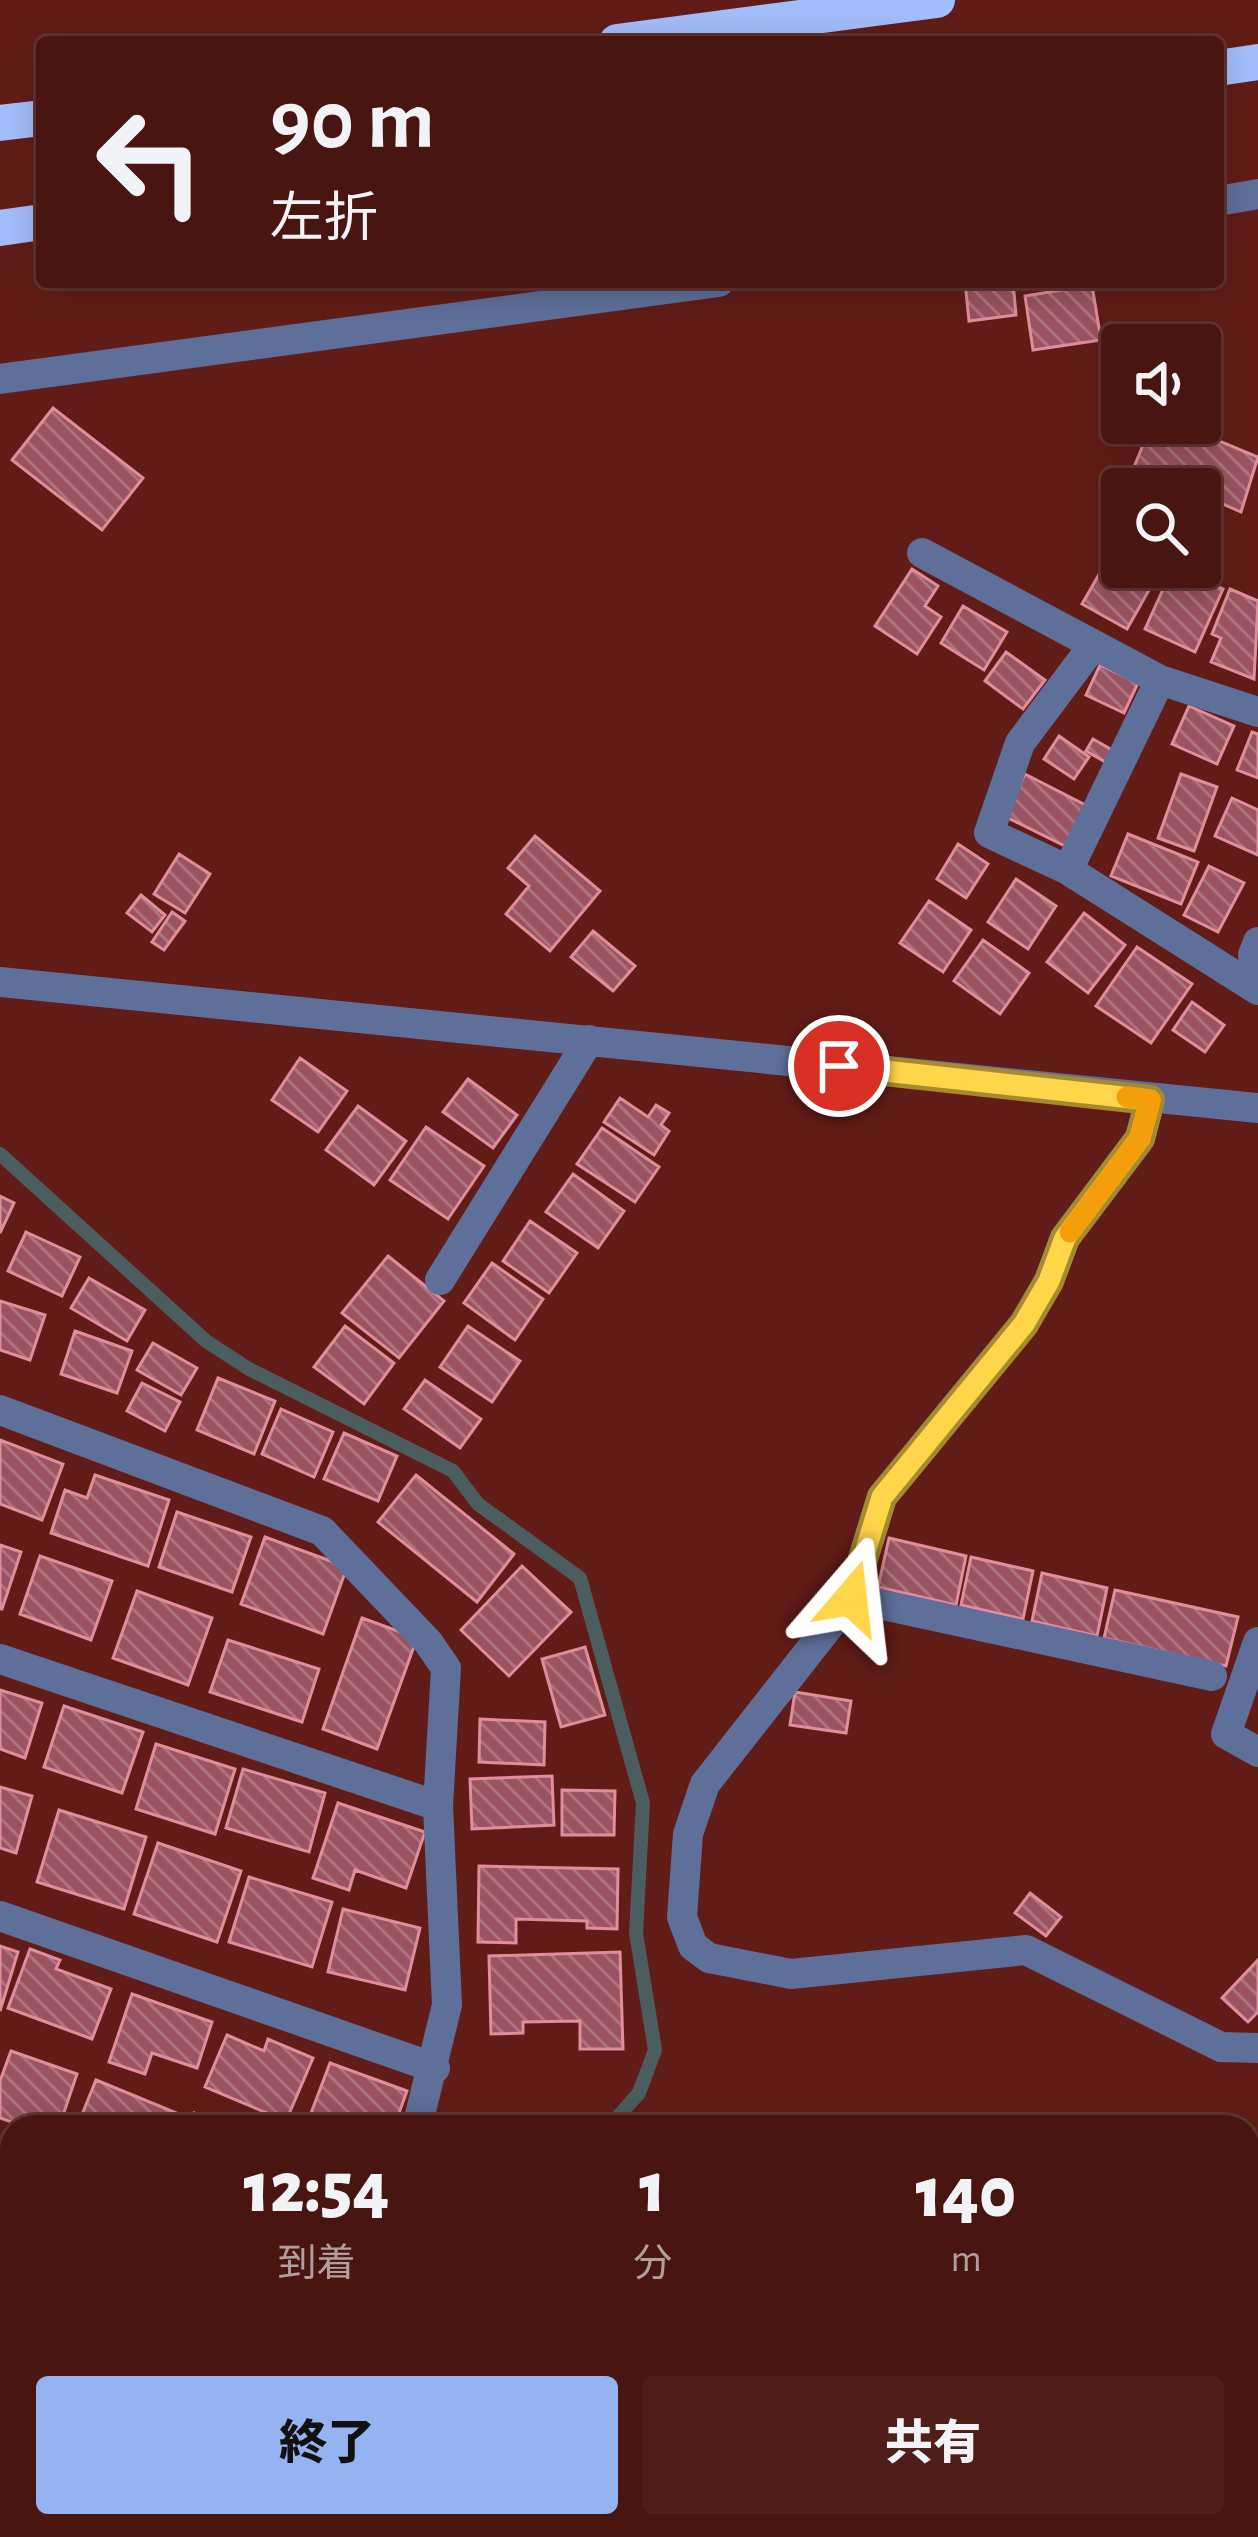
<!DOCTYPE html>
<html lang="ja">
<meta charset="utf-8">
<style>
body{margin:0;font-family:"Alegreya Sans","Noto Sans JP",sans-serif;background:#501e1a;color:#f1f3f6;height:100vh;display:flex;flex-direction:column;font-size:45px;white-space:nowrap}
*{box-sizing:border-box;margin:0}
p{font-size:39px;color:#b19f9f}
.icon{flex:none;width:66px;height:66px;fill:none;stroke:currentColor;stroke-width:2;stroke-linecap:round;stroke-linejoin:round}
.map{position:relative;flex:1;overflow:hidden}
.sheet{position:absolute;left:0px;top:2115px;width:1260px;height:423px;display:flex;flex-direction:column;background:#491511;border-radius:36px 36px 0 0;box-shadow:0 6px 30px #0003,0 0 0 3px #613431}
.sheet>*{flex:none}
.top-card{position:absolute;left:36px;top:36px;width:1188px;height:252px;border-radius:12px;box-shadow:0 6px 30px #0003,0 0 0 3px #613431;background:#491511;color:#f1f3f6;overflow:hidden}
.controls{position:absolute;left:1101px;top:324px;display:grid;gap:24px}
.controls a{display:grid;place-items:center;width:120px;height:120px;border-radius:12px;background:#491511;box-shadow:0 6px 30px #0003,0 0 0 3px #613431;font-size:60px}
.pin{position:absolute;display:grid;place-items:center;width:102px;height:102px;color:#fff;margin:-51px;border:6px solid #fff;border-radius:50%;box-shadow:0 3px 12px #0007}
.me{position:absolute;width:132px;margin:-66px;rotate:17deg;stroke-linejoin:round;filter:drop-shadow(0 0 9px #0008)}
.turn{display:flex;align-items:center;gap:42px;height:252px;padding:0 36px;font-size:54px}
.turn .icon{width:156px;height:156px;stroke-width:2.5}
.turn b{display:block;font-size:84px;line-height:102px}
.eta{display:flex;justify-content:space-evenly;align-items:center;height:204px;text-align:center}
.eta b{font-size:72px;font-weight:800;line-height:84px}
.primary-button{display:flex;gap:24px;margin-top:auto;padding:24px 36px}
.primary-button a{flex:1;height:138px;border-radius:12px;background:#95b2f1;color:#111;font-size:48px;font-weight:800;line-height:138px;text-align:center}
.primary-button a+a{background:#501e1a;color:#f1f3f6}
.map>svg:first-child{display:block}
</style>
<div class="map">
<svg width="1258" height="2537" viewBox="0 0 1258 2537">
<defs>
<pattern id="building-back-hatch" width="6" height="6" patternUnits="userSpaceOnUse" patternTransform="scale(3)"><rect width="6" height="6" fill="#995361"/><path d="M-1 5l2 2M0 0l6 6M5-1l2 2" fill="none" stroke="#ad747f"/></pattern>
</defs>
<rect width="100%" height="100%" fill="#611c17"/>
<g fill="none" stroke-linecap="round" stroke-linejoin="round">
<path stroke="#4c5d5f" stroke-width="14" d="M 0,1154 L 206,1341 L 249,1369 L 453,1471 L 478,1504 L 580,1578 L 643,1803 L 636,1933 L 655,2050 L 639,2093 L 609,2127
M 479,2537 L 483,2526"/>
</g>
<path fill="url(#building-back-hatch)" stroke="#e08d9c" stroke-width="3" d="M 965,282 L 1013,282 L 1016,315 L 969,321 Z
M 1092,285 L 1101,340 L 1033,350 L 1025,296 Z
M 53,408 L 143,478 L 102,530 L 12,460 Z
M 1152,423 L 1176,423 L 1258,457 L 1241,512 L 1200,494 L 1200,489 L 1134,467 Z
M 1109,557 L 1153,583 L 1127,629 L 1082,604 Z
M 912,569 L 938,586 L 925,606 L 941,617 L 917,654 L 875,626 Z
M 1170,574 L 1187,582 L 1190,574 L 1223,589 L 1195,652 L 1145,629 Z
M 1230,589 L 1258,601 L 1254,679 L 1211,662 L 1221,638 L 1212,634 Z
M 963,606 L 1007,632 L 984,670 L 941,643 Z
M 1006,652 L 1045,680 L 1023,709 L 985,681 Z
M 1100,665 L 1138,683 L 1124,713 L 1086,695 Z
M 1189,706 L 1234,726 L 1217,764 L 1172,744 Z
M 1252,732 L 1258,734 L 1258,778 L 1237,770 Z
M 1059,736 L 1089,757 L 1074,779 L 1044,759 Z
M 1093,739 L 1114,751 L 1107,763 L 1086,751 Z
M 1025,774 L 1093,809 L 1073,850 L 1004,816 Z
M 1181,774 L 1217,787 L 1194,851 L 1158,838 Z
M 1232,798 L 1258,810 L 1258,855 L 1215,836 Z
M 1128,834 L 1198,862 L 1181,904 L 1111,876 Z
M 535,836 L 600,891 L 550,951 L 506,914 L 529,886 L 508,868 Z
M 958,844 L 988,864 L 966,898 L 937,879 Z
M 179,854 L 210,874 L 185,913 L 154,894 Z
M 1209,866 L 1244,883 L 1218,932 L 1184,915 Z
M 1016,879 L 1056,906 L 1028,949 L 988,922 Z
M 141,895 L 165,915 L 152,932 L 127,913 Z
M 929,901 L 971,930 L 943,972 L 900,943 Z
M 172,912 L 185,921 L 164,950 L 152,942 Z
M 1084,913 L 1125,945 L 1088,993 L 1047,962 Z
M 593,931 L 635,966 L 613,991 L 571,957 Z
M 983,940 L 1029,973 L 1000,1014 L 954,981 Z
M 1137,947 L 1192,984 L 1151,1043 L 1096,1006 Z
M 1192,1002 L 1224,1025 L 1205,1052 L 1173,1030 Z
M 300,1058 L 347,1091 L 318,1132 L 272,1100 Z
M 468,1079 L 517,1115 L 493,1148 L 443,1112 Z
M 620,1098 L 648,1117 L 656,1105 L 669,1113 L 661,1125 L 669,1131 L 654,1155 L 604,1122 Z
M 358,1106 L 406,1141 L 374,1185 L 326,1150 Z
M 426,1127 L 484,1166 L 448,1219 L 390,1180 Z
M 602,1128 L 659,1167 L 635,1202 L 577,1164 Z
M 573,1174 L 624,1211 L 598,1248 L 546,1212 Z
M 0,1196 L 14,1203 L 0,1233 Z
M 530,1221 L 577,1253 L 549,1293 L 503,1261 Z
M 26,1232 L 80,1257 L 62,1296 L 8,1271 Z
M 388,1256 L 444,1301 L 399,1358 L 342,1313 Z
M 492,1263 L 543,1299 L 515,1340 L 464,1303 Z
M 89,1278 L 145,1310 L 127,1341 L 71,1308 Z
M 0,1301 L 45,1315 L 30,1360 L 0,1350 Z
M 345,1326 L 394,1363 L 364,1404 L 314,1367 Z
M 468,1326 L 520,1361 L 492,1402 L 440,1367 Z
M 75,1331 L 132,1351 L 117,1393 L 61,1374 Z
M 153,1343 L 197,1368 L 181,1395 L 137,1370 Z
M 218,1378 L 275,1401 L 254,1454 L 197,1430 Z
M 425,1380 L 481,1419 L 460,1448 L 404,1409 Z
M 142,1383 L 180,1402 L 165,1431 L 127,1411 Z
M 281,1409 L 333,1432 L 314,1477 L 262,1454 Z
M 344,1433 L 397,1456 L 378,1501 L 324,1479 Z
M 0,1440 L 63,1464 L 42,1520 L 0,1504 Z
M 95,1475 L 169,1500 L 148,1566 L 51,1533 L 65,1490 L 87,1498 Z
M 416,1475 L 514,1554 L 477,1602 L 378,1522 Z
M 177,1512 L 251,1537 L 232,1592 L 159,1567 Z
M 265,1537 L 347,1567 L 323,1634 L 241,1604 Z
M 889,1538 L 966,1556 L 956,1605 L 878,1587 Z
M 0,1545 L 21,1552 L 2,1609 L 0,1609 Z
M 40,1556 L 112,1581 L 91,1640 L 20,1614 Z
M 971,1557 L 1033,1571 L 1023,1619 L 961,1605 Z
M 522,1566 L 571,1612 L 509,1676 L 461,1630 Z
M 1042,1573 L 1107,1588 L 1097,1636 L 1032,1621 Z
M 1115,1590 L 1238,1617 L 1226,1666 L 1104,1638 Z
M 137,1591 L 212,1618 L 188,1685 L 113,1658 Z
M 362,1618 L 417,1638 L 377,1749 L 323,1729 Z
M 228,1640 L 319,1669 L 302,1722 L 210,1692 Z
M 585,1647 L 605,1715 L 561,1727 L 542,1659 Z
M 0,1690 L 42,1703 L 25,1758 L 0,1749 Z
M 795,1692 L 851,1701 L 846,1733 L 790,1725 Z
M 64,1706 L 143,1732 L 122,1793 L 44,1767 Z
M 480,1719 L 545,1722 L 544,1765 L 479,1762 Z
M 156,1744 L 235,1769 L 215,1834 L 136,1809 Z
M 243,1769 L 325,1793 L 309,1852 L 226,1828 Z
M 552,1776 L 554,1825 L 472,1829 L 470,1779 Z
M 0,1787 L 32,1796 L 16,1853 L 0,1848 Z
M 562,1790 L 615,1791 L 614,1835 L 562,1835 Z
M 338,1803 L 425,1832 L 406,1888 L 355,1870 L 349,1890 L 313,1878 Z
M 59,1810 L 146,1837 L 124,1909 L 37,1882 Z
M 158,1843 L 241,1871 L 217,1942 L 134,1914 Z
M 479,1866 L 618,1869 L 617,1929 L 587,1928 L 587,1921 L 516,1919 L 516,1943 L 478,1942 Z
M 249,1877 L 332,1902 L 312,1967 L 229,1942 Z
M 1030,1893 L 1061,1917 L 1046,1936 L 1015,1913 Z
M 343,1909 L 420,1928 L 405,1990 L 328,1972 Z
M 0,1946 L 18,1952 L 0,2011 Z
M 30,1949 L 60,1960 L 56,1969 L 111,1989 L 92,2039 L 8,2008 Z
M 620,1952 L 623,2049 L 580,2049 L 580,2021 L 523,2022 L 523,2033 L 491,2034 L 489,1956 Z
M 1258,1960 L 1258,2012 L 1248,2022 L 1222,1998 Z
M 132,1994 L 212,2022 L 197,2068 L 152,2053 L 145,2074 L 109,2062 Z
M 227,2035 L 264,2051 L 268,2039 L 313,2058 L 286,2121 L 205,2087 Z
M 11,2051 L 77,2074 L 59,2127 L 26,2127 L 0,2118 L 0,2081 Z
M 330,2063 L 407,2091 L 394,2127 L 349,2127 L 311,2113 Z
M 96,2080 L 184,2116 L 179,2127 L 77,2127 Z
M 194,2113 L 232,2127 L 189,2127 Z
M 0,2202 L 12,2206 L 7,2274 L 0,2271 Z
M 0,2440 L 12,2443 L 12,2535 L 0,2531 Z
M 58,2526 L 95,2526 L 91,2537 Z
M 129,2526 L 181,2526 L 177,2537 L 125,2537 Z
M 192,2526 L 226,2526 L 257,2537 L 188,2537 Z
M 558,2526 L 577,2526 L 591,2537 L 550,2537 Z
M 666,2526 L 795,2526 L 809,2537 L 680,2537 Z"/>
<g fill="none" stroke-linecap="round" stroke-linejoin="round">
<path stroke="#5e6f99" stroke-width="30" d="M 1218,201 L 1258,194
M 0,379 L 719,282
M 922,553 L 1160,680 L 1258,712
M 1092,647 L 1020,743 L 989,833 L 1068,870 L 1258,990
M 1068,870 L 1160,680
M 1258,942 L 1253,955 L 1258,975
M 0,982 L 1258,1108
M 1150,1100 L 1140,1139 L 1065,1238 L 1049,1281 L 1024,1324 L 882,1497 L 851,1598 L 705,1784 L 688,1834 L 682,1917 L 693,1946 L 709,1958 L 791,1974 L 1026,1950 L 1221,2047 L 1258,2048
M 440,1280 L 589,1040
M 0,1410 L 322,1531 L 428,1642 L 446,1668 L 438,1806 L 447,2005 L 417,2127
M 851,1598 L 1212,1676
M 1258,1642 L 1226,1734 L 1258,1752
M 0,1659 L 438,1806
M 0,1916 L 435,2068
M 0,2170 L 12,2174
M 0,2415 L 12,2420
M 290,2537 L 294,2526"/>
<path stroke="#a3bcfa" stroke-width="36" d="M 617,42 L 937,0
M 1218,68 L 1258,62
M 0,123 L 42,118
M 0,228 L 42,222"/>
</g>
<g fill="none" stroke-linecap="round" stroke-linejoin="round">
<defs>
<path id="route" d="M 839,1066 L 1150,1100 L 1140,1138 L 1065,1238 L 1049,1281 L 1024,1324 L 882,1497 L 851,1598"/>
</defs>
<use href="#route" stroke="#a68a30" stroke-width="30"/>
<use href="#route" stroke="#ffd54a" stroke-width="21"/>
<path stroke="#f59e0b" stroke-width="21" d="M 1070,1232 L 1140,1138 L 1150,1100 L 1127,1097"/>
</g>
</svg>
<div class="controls">
<a><svg class="icon" aria-label="sound" viewBox="0 0 24 24"><path d="M4 9h4l5-4v14l-5-4H4zM17 9q2 3 0 6"/></svg></a>
<a><svg class="icon" aria-label="search" viewBox="0 0 24 24"><circle cx="10" cy="10" r="6"/><path d="M15 15l6 6"/></svg></a>
</div>
<div class="pin" style="left:839px;top:1066px;background:#d93025"><svg class="icon" aria-label="arrive" viewBox="0 0 24 24"><path d="M6 21V4h12l-3 4 3 4H6"/></svg></div>
<svg class="me" style="left:851px;top:1598px" viewBox="-20 -20 40 40"><path d="M0-17L14 15 0 8-14 15z" fill="#ffd54a" stroke="#fff" stroke-width="4"/></svg>
<div class="top-card">
<div class="turn"><svg class="icon" aria-label="left" viewBox="0 0 24 24"><path d="M17 20v-9H6M10 6l-5 5 5 5"/></svg><div><b>90 m</b>左折</div></div>
</div>
<section class="sheet">
<div class="eta">
<div><b>12:54</b><p>到着</p></div>
<div><b>1</b><p>分</p></div>
<div><b>140</b><p>m</p></div>
</div>
<div class="primary-button"><a>終了</a><a>共有</a></div>
</section>
</div>
